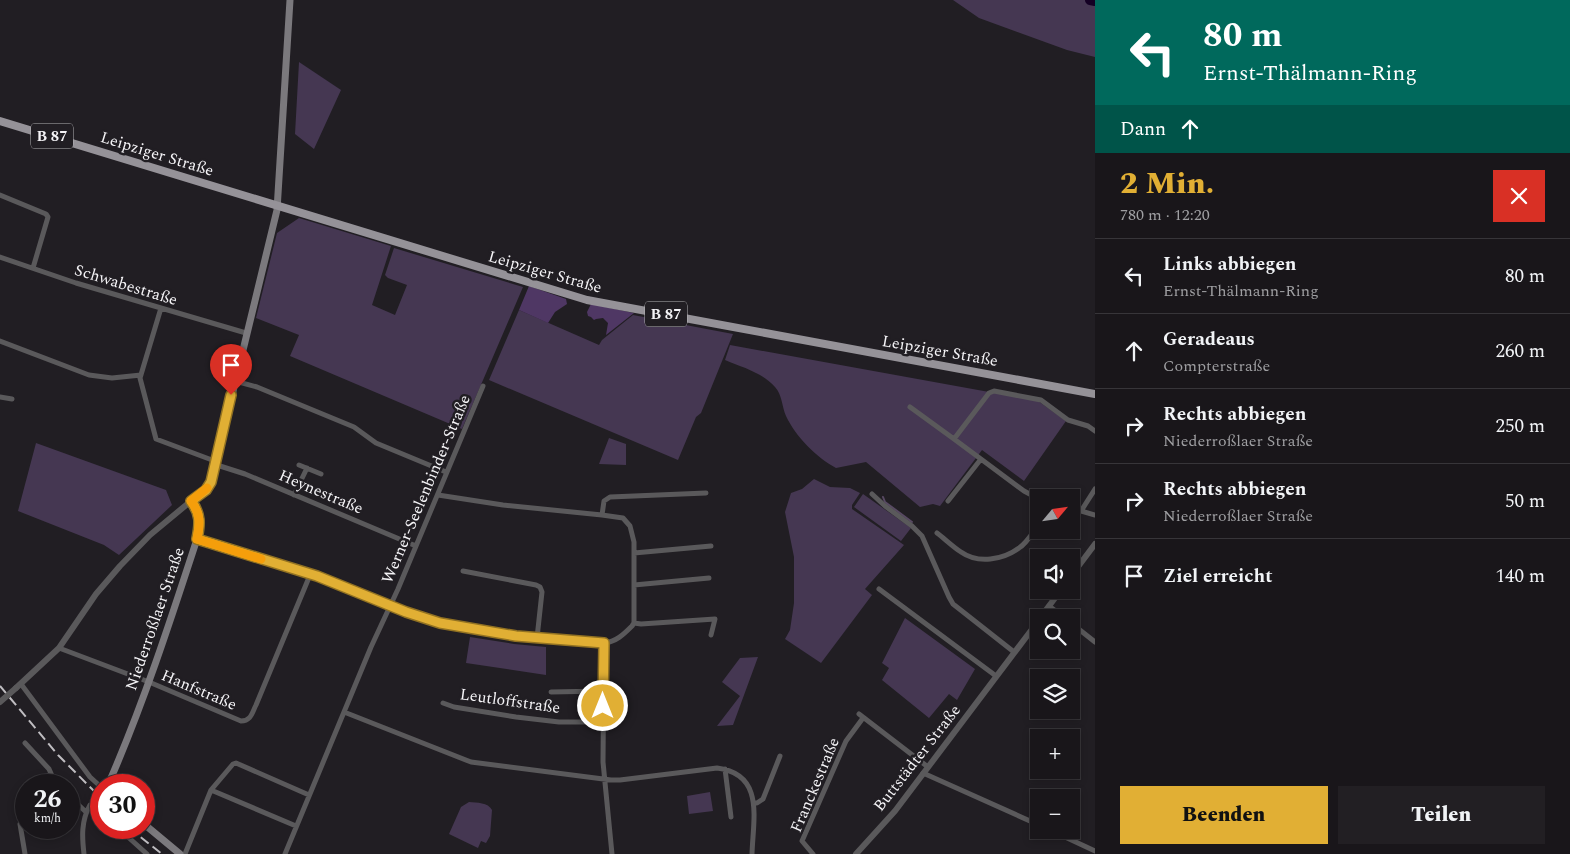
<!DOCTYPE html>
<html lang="de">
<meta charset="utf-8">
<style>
body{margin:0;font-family:Spectral,serif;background:#221f23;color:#f1f3f6;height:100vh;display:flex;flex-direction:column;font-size:19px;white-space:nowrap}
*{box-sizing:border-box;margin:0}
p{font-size:16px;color:#9f9fa2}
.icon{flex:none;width:28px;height:28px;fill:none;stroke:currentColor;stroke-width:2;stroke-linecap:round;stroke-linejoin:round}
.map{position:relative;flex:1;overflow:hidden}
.side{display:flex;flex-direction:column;background:#19161a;width:475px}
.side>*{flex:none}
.top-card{background:#00695c;color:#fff;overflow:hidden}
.needle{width:32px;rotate:61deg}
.controls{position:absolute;left:1030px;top:489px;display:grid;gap:10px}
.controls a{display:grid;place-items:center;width:50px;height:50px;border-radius:0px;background:#19161a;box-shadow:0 2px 8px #0003,0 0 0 1px #373539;font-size:25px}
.speed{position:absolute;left:15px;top:774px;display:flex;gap:10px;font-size:25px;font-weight:700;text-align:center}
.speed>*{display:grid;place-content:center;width:65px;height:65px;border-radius:50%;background:#19161a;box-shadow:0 2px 8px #0003,0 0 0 1px #373539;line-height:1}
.speed small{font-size:12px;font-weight:400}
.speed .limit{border:8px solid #d22;background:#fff;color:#111}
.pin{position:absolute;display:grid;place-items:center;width:42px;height:42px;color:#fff;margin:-51px -21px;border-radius:50% 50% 50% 0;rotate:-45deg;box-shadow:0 0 5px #0007}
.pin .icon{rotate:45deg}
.me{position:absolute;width:55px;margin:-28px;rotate:0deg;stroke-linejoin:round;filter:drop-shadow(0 0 4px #0008)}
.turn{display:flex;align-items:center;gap:18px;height:105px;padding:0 25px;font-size:22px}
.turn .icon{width:65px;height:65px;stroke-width:2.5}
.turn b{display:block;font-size:35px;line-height:42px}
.then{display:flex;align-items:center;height:48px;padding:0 25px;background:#0003;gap:10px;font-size:19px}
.round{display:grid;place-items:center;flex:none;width:52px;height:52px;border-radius:0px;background:#221f23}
.headline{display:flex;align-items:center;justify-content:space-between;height:85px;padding:0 25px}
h1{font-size:30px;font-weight:800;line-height:38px;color:#e1af34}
.action{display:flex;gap:10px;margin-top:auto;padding:10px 25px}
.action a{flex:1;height:58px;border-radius:0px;background:#e1af34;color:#111;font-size:20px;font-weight:800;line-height:58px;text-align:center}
.action a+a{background:#221f23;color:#f1f3f6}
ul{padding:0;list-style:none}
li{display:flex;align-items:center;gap:15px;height:75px;padding:0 25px;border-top:1px solid #373539}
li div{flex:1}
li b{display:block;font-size:19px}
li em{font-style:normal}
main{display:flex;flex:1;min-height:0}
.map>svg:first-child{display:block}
</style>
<main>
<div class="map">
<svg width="1095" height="854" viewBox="0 0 1095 854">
<rect width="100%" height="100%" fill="#211e23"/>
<path fill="#453752" d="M 953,0 L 1085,0 L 1095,3 L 1095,57 L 1067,50 L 979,18 Z
M 299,62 L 341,90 L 314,149 L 295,134 Z
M 299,218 L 391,246 L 372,305 L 395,315 L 407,285 L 388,278 L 385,275 L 394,248 L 523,287 L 462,429 L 290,356 L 299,335 L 256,318 L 277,233 Z
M 519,310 L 599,345 L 602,340 L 633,315 L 733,334 L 701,413 L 696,417 L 678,460 L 489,380 Z
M 730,345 L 1038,401 L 1066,421 L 1024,481 L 982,450 L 940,506 L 933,504 L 920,507 L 866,462 L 836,468 C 816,457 796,437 786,416 C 782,407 782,394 775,387 C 761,372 744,368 725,360 Z
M 609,438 L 626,444 L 626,465 L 599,464 Z
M 36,443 L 166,490 L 172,505 L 119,555 L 104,545 L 18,511 Z
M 814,479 L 830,487 L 850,488 L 860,493 L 852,505 L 852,509 L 904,545 L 865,589 L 872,595 L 821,663 L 785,639 L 790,630 L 794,603 L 794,557 L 785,512 L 791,493 L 802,489 Z
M 863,494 L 911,528 L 901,541 L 854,507 Z
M 905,618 L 975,669 L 957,700 L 949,694 L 929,718 L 882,680 L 889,668 L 882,663 Z
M 470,637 L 514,644 L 546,647 L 546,675 L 466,663 Z
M 758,657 L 733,725 L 717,726 L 740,696 L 722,682 L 740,658 Z
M 710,792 L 713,811 L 689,814 L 687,796 Z
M 469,802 C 477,803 488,802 492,810 L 490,836 L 486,843 L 481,841 L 478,848 L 449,834 L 461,807 Z"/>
<path fill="#4f3764" d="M 529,286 L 566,299 L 567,304 L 555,312 L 548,323 L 519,310 Z
M 591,304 L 634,313 L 606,335 L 608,323 L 603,318 L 596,319 L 594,320 L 591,317 L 588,316 L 587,312 Z"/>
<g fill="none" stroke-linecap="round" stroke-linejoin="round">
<path stroke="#584963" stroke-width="2" d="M 883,497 L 885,502 L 912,522"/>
<path stroke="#140024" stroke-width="10" d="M 1090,0 L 1095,1"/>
<path stroke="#5a595b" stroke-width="5" d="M 0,195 L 46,214 L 48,217 L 33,268
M 0,257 L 76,283 L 246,333
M 161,308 L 140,378 L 156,439 L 212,460 L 220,466 L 245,474 L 416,546
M 0,341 L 89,375 L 112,378 L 141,375
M 235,381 L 257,387 L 354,427 L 376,443 L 446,472
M 0,397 L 12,399
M 910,407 L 954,439 L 1024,491 L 1039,499
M 954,439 L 989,393 L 994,391 L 1041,400 L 1068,420 L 1088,426 L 1095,431
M 299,465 L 321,474
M 872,494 L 885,506 L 912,526 L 922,536 L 949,597 L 953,604 L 1014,652
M 294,495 L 307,468
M 948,501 L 981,459
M 1071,508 L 1095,515
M 1081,511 L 1095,489
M 602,515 L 604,501 L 610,497 L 706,493
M 937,533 C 945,539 953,547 961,552 C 978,564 1003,560 1019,548 C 1027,543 1033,532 1039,524
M 197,539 L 317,576 L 406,612 L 440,623 L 516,636 L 604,643 C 616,642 624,634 632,626 L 634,623 L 634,542 L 630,526 L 623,518 L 602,515 L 503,505 L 438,495
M 634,553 L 711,546
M 463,571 L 536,585 L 540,587 L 542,592 L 537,638
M 634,585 L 709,578
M 879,589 L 996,676
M 1049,606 L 1065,618
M 634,623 L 641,624 L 715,619 L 711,635
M 1071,623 L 1095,642
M 604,643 L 603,762 L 612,854
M 59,648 L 149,682 L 241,721 C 251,721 252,713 256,705 L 310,575
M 21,684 L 90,777 L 101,787
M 551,692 L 603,691
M 443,703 L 454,707 L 516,717 L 559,722 L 603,722
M 344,712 L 471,762 L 611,780 L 620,780 L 717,768 C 765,774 753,819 752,854
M 859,714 L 928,767
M 25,743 L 49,769 L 56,785
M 725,769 L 731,817
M 923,773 L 1039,825
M 211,790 L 296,826
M 69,796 L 86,812
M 754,803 L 757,803 L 763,799 L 780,756
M 20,824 L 25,854
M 118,828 L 147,854
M 1050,830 L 1095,851
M 84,854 C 82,837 81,821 90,805 L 94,805 L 101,812
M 185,854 L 211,790 L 233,764 L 236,763 L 309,795
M 285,854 L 371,647 L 398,589 L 483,386
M 813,854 L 802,841 L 846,741 L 863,718"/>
<path stroke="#5a595b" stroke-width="6" d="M 1071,576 L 1095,544
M 1040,618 L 1061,590
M 16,688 L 59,648 L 96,594 L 120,566 L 150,535 L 191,501
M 856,854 L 895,811 L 1039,620"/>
<path stroke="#7b797d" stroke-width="7" d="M 108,785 C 143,705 170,622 197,539 C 200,524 201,514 191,501 L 206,490 L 211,482 L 277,210 L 290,0
M 144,824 L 180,854"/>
<path stroke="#959298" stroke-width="8" d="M 0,121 L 587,300 L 1095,394"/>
<path stroke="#bfbdc1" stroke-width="2" stroke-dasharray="10 5" stroke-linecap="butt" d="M 0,686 L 58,755 L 101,798
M 129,828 L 162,854"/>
<path stroke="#5a595b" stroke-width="6" d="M 0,702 L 16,688"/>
</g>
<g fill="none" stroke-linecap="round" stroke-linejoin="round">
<defs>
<path id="route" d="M 231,395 L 211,482 L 206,490 L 191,501 C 201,514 200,524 197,539 L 317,576 L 406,612 L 440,623 L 516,636 L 604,643 L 603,706"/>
</defs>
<use href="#route" stroke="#927222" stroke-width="12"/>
<use href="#route" stroke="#e1af34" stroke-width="9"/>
<path stroke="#f59e0b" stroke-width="9" d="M 207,488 L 191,501 C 201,514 200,524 197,539 L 261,559"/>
</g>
<g text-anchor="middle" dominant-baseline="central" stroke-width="5" stroke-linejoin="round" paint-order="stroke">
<g fill="#211e23" stroke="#b5b4b7" stroke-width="1">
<rect x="31" y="123.5" width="42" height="25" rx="4"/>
<rect x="645" y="301.5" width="42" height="25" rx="4"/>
</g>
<g font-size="15" font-weight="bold" fill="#f5f4f7">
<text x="52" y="136">B 87</text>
<text x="666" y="314">B 87</text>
</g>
<g font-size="16" fill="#f5f4f7" stroke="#211e23">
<text transform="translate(157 154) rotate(17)">Leipziger Straße</text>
<text transform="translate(545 272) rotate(16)">Leipziger Straße</text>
<text transform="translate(126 285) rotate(17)">Schwabestraße</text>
<text transform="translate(940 351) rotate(10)">Leipziger Straße</text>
<text transform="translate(426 489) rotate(-67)">Werner-Seelenbinder-Straße</text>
<text transform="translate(321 492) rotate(23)">Heynestraße</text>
<text transform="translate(155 619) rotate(-71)">Niederroßlaer Straße</text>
<text transform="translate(199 690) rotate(23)">Hanfstraße</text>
<text transform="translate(510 701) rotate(8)">Leutloffstraße</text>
<text transform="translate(917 758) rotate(-52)">Buttstädter Straße</text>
<text transform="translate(815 785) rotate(-67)">Franckestraße</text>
</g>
</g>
</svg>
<div class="controls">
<a><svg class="needle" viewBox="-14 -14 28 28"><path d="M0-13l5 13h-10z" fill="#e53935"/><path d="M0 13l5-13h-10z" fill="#9f9fa2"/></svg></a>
<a><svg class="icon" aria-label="sound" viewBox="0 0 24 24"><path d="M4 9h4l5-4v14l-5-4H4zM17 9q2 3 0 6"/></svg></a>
<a><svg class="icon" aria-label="search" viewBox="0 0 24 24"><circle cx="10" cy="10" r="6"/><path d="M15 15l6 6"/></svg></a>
<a><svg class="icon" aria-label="layers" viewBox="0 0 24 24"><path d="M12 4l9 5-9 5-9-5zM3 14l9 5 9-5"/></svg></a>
<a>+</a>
<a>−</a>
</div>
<div class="speed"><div>26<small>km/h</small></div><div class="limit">30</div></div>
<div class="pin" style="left:231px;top:395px;background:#d93025"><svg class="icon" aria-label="arrive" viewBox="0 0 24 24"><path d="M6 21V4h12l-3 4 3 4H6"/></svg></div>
<svg class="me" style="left:603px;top:706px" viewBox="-20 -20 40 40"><circle r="17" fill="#e1af34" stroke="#fff" stroke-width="3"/><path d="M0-11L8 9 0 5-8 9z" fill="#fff"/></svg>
</div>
<section class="side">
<div class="top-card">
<div class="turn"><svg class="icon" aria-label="left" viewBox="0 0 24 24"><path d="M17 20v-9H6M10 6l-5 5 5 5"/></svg><div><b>80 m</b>Ernst-Thälmann-Ring</div></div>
<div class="then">Dann<svg class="icon" aria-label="ahead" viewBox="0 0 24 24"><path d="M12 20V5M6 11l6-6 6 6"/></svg></div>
</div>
<div class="headline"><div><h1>2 Min.</h1><p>780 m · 12:20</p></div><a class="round" style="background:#d93025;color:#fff"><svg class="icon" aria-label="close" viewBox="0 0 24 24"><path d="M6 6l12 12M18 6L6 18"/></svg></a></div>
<ul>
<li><svg class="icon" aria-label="left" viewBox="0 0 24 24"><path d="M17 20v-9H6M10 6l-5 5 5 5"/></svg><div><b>Links abbiegen</b><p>Ernst-Thälmann-Ring</p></div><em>80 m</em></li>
<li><svg class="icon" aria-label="ahead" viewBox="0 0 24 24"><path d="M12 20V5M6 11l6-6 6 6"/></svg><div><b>Geradeaus</b><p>Compterstraße</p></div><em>260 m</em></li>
<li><svg class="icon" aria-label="right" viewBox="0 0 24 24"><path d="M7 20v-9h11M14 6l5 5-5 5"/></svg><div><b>Rechts abbiegen</b><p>Niederroßlaer Straße</p></div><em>250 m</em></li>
<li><svg class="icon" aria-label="right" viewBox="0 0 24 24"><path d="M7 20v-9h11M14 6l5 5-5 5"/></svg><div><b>Rechts abbiegen</b><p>Niederroßlaer Straße</p></div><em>50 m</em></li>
<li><svg class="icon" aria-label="arrive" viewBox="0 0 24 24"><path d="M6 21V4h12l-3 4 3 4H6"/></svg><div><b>Ziel erreicht</b></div><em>140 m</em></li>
</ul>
<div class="action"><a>Beenden</a><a>Teilen</a></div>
</section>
</main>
